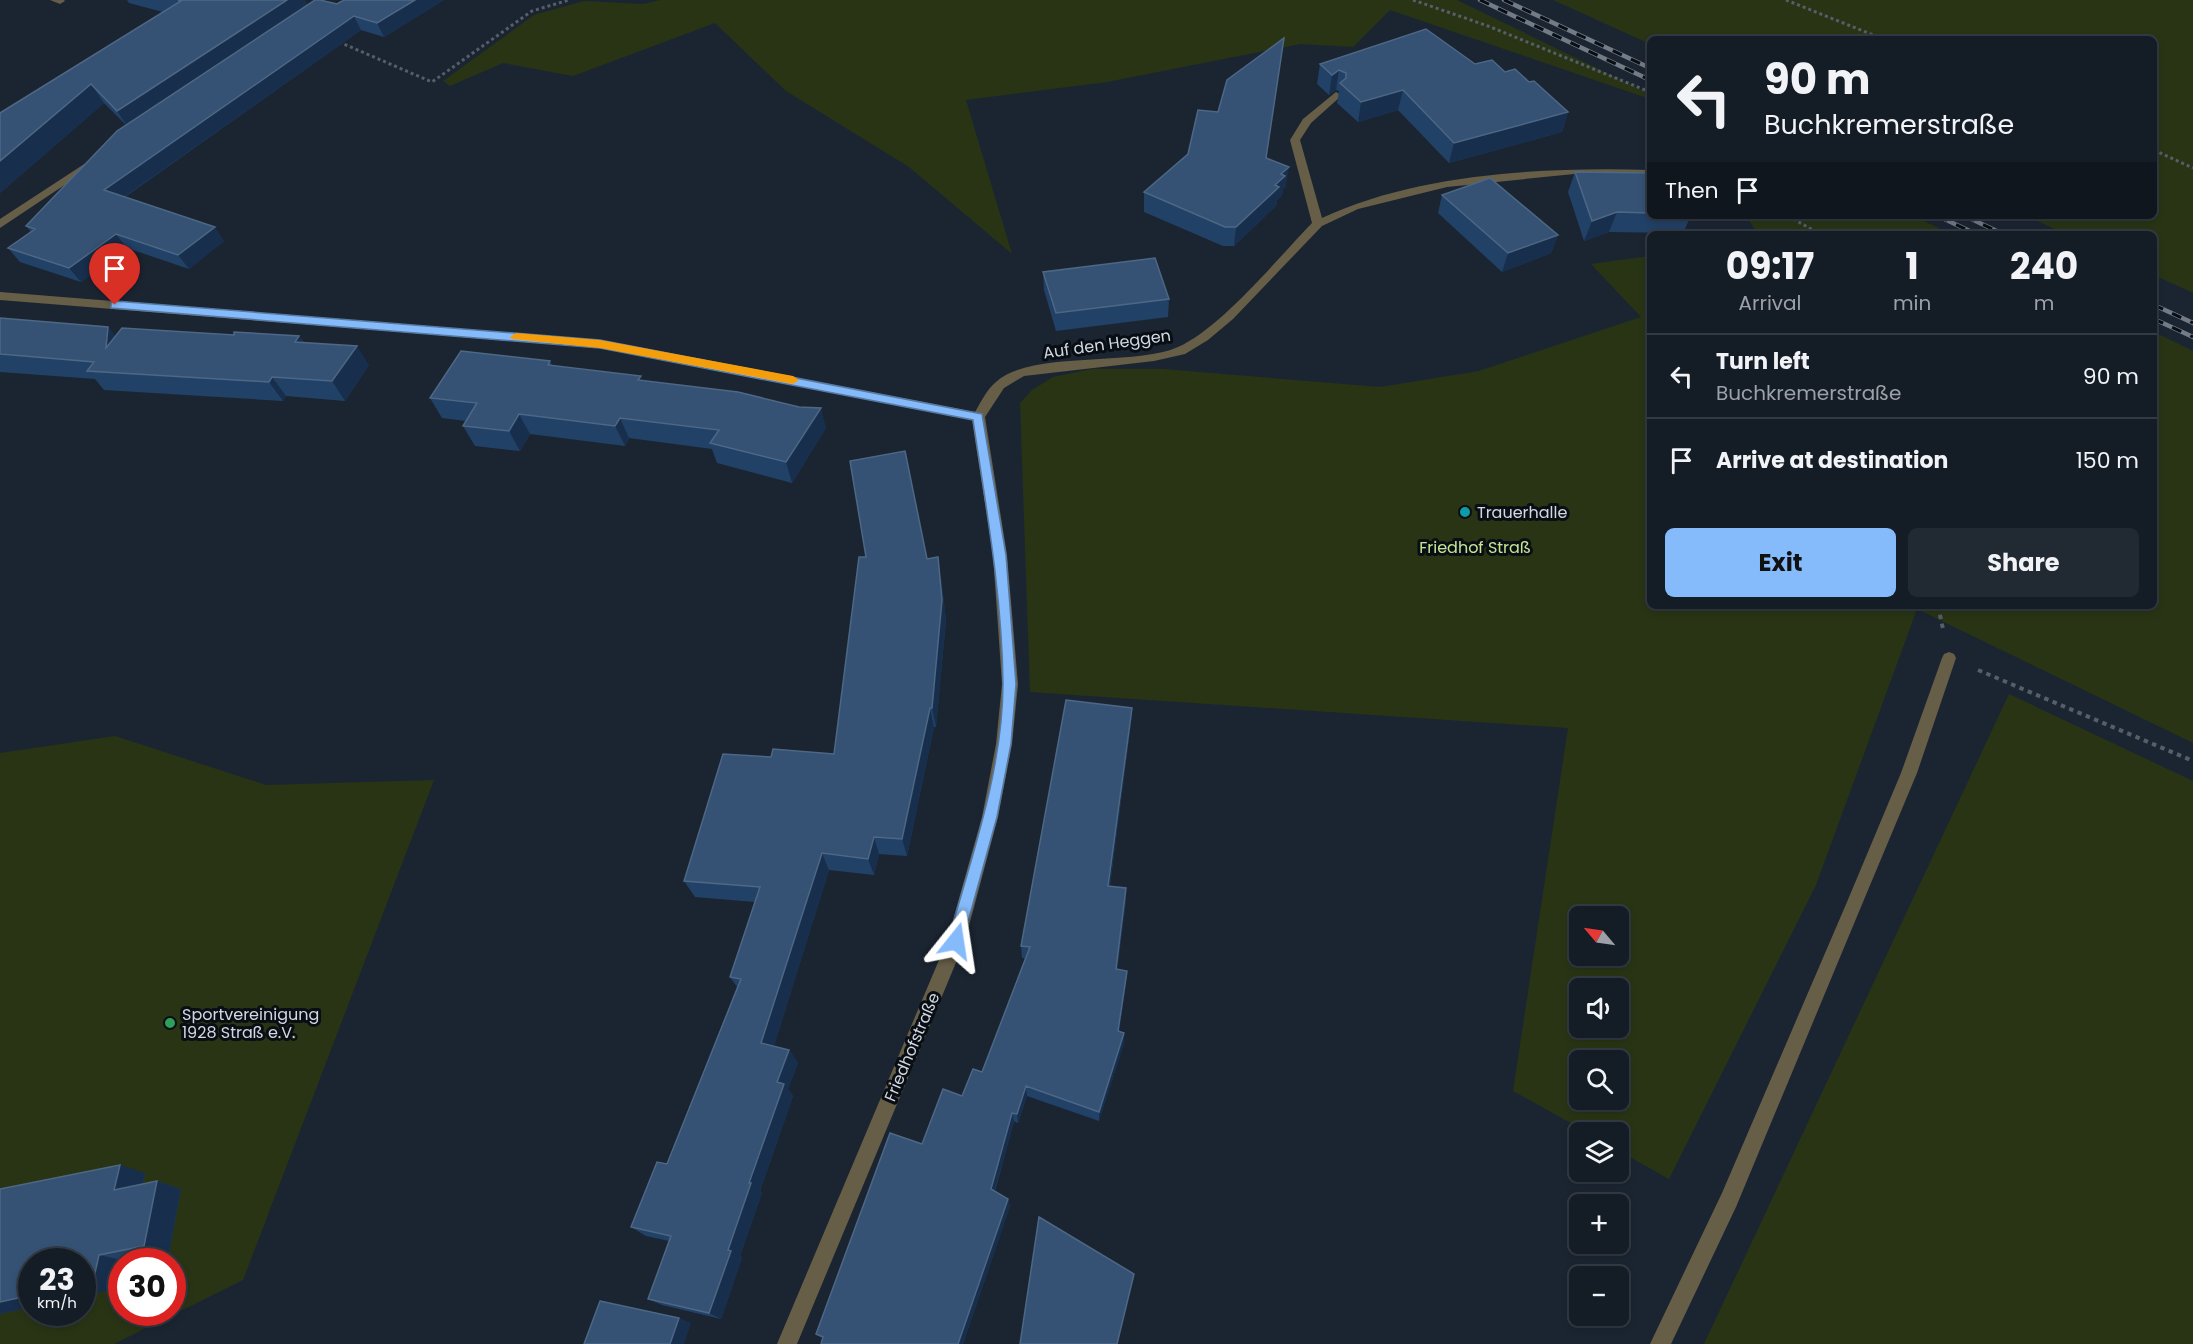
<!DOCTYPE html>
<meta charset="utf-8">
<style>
body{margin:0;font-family:Poppins,sans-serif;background:#212932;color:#f1f3f6;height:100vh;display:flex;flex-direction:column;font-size:22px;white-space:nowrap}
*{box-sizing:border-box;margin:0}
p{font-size:20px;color:#9da1a7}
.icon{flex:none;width:33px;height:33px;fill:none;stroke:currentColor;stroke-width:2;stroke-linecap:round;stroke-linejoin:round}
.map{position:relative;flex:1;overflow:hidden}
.drawer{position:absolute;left:1647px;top:231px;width:510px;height:378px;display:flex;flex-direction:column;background:#141c26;border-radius:9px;box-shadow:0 3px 9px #0003,0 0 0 2px #333a43}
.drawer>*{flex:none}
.banner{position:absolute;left:1647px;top:36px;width:510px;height:183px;border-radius:9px;box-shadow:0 3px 9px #0003,0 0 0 2px #333a43;background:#141c26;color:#f1f3f6;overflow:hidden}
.needle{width:39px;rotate:299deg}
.buttons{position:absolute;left:1569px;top:906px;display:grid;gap:12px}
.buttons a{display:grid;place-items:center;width:60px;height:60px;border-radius:9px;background:#141c26;box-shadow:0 3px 9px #0003,0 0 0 2px #333a43;font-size:30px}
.speed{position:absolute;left:18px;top:1248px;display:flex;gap:12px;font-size:30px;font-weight:700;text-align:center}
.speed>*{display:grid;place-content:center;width:78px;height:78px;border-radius:50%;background:#141c26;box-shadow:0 3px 9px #0003,0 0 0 2px #333a43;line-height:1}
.speed small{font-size:15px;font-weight:400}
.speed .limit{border:9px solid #d22;background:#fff;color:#111}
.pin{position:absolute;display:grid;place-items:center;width:51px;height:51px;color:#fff;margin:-62px -26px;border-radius:50% 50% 50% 0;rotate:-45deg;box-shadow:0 0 6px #0007}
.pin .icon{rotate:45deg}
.me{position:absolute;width:66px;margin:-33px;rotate:15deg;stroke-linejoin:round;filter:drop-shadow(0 0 4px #0008)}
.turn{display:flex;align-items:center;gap:21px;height:126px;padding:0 18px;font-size:27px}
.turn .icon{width:78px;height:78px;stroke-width:2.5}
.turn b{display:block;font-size:42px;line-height:51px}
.then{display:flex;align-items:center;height:57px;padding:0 18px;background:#0003;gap:12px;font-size:22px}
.eta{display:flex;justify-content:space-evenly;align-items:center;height:102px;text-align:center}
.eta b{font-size:36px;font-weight:700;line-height:42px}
.action{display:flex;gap:12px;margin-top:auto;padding:12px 18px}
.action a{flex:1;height:69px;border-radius:9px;background:#86bbfb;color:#111;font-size:24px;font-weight:700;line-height:69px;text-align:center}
.action a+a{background:#212932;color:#f1f3f6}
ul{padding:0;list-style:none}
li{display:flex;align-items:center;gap:18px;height:84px;padding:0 18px;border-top:2px solid #333a43}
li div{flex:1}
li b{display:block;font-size:22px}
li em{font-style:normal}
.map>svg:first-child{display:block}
</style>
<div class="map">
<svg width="2193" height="1344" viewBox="0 0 2193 1344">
<rect width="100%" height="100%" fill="#1b2532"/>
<path fill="#293415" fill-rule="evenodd" d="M 660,0 L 1457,0 L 1650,94 L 1650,99 L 1390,10 L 1353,47 L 1300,44 L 1107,82 L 966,100 L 1012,254 L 909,167 L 786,91 L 715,23 L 573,76 L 503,63 L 450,86 L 443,81 L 534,15 L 584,1 L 643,4 Z
M 1553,0 L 2193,0 L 2193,293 L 2154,275 L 2154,234 L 2066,234 L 2026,216 L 2154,216 L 2154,39 L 1650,39 L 1650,44 Z
M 1746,216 L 1914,216 L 1951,234 L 1758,234 Z
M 1650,256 L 1650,606 L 2154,606 L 2154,332 L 2193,351 L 2193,743 L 1917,609 L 1816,885 L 1669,1179 L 1619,1151 L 1618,1132 L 1587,1132 L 1513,1091 L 1568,728 L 1030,692 L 1020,403 L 1032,390 L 1053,377 L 1092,369 L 1163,369 L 1380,387 L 1479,371 L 1641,317 L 1591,264 ZM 1580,916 L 1618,916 L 1618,956 L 1580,956 ZM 1580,988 L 1618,988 L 1618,1028 L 1580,1028 ZM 1618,1060 L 1618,1100 L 1580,1100 L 1580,1060 Z
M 2009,694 L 2193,781 L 2193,1344 L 1704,1344 Z
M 115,736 L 266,785 L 434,780 L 243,1280 L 114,1344 L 0,1344 L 0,753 ZM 32,1262 L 82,1262 L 82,1312 L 32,1312 ZM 122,1262 L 172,1262 L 172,1312 L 122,1312 Z"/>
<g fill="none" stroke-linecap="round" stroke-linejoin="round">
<path stroke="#555e69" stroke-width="3" stroke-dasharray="3 3" stroke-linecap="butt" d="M 1413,0 L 1488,26 L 1650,92
M 1786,0 L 1883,39
M 339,42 L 432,82 L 532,11 L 569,0
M 2154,150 L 2193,168
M 1788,216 L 1820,234"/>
<path stroke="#555e69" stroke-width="4" stroke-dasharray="4.5 4.5" stroke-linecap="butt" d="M 1938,606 L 1943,629
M 1978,670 L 2193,761"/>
<path fill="#675e47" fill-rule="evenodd" d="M 50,0 L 64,0 L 65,1 L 60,4 Z
M 1336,92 L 1341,95 L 1340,97 L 1311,123 L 1300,140 L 1322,218 C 1418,173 1545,167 1650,170 L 1650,176 L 1574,174 L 1447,187 L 1358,209 L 1322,226 L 1233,319 L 1208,340 L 1185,354 L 1154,361 L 1024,376 L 1004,388 L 985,417 L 1007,555 L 1018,684 L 1012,744 L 998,817 L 965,941 L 797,1344 L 777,1344 L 947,941 L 982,817 L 996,744 L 1002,684 L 993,555 L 972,420 L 600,348 L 0,300 L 0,292 L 600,340 L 975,412 C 981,402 987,389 996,382 C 1030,350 1133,367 1178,347 C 1221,328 1278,258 1312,223 L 1290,140 L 1303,119 Z
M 95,157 L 100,160 L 99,162 L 0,228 L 0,219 Z
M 1949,652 L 1954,654 L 1956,658 L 1917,773 L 1863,902 L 1736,1207 L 1671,1344 L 1650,1344 L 1722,1193 L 1847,902 L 1901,773 L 1942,658 L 1944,654 Z"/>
<defs>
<path id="rail" d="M 1480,0 L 1650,80
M 1504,0 L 1650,68
M 1938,216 L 1976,234
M 1965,216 L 2003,234
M 2154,305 L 2193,323
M 2154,319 L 2193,337"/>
</defs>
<use href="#rail" stroke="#737b87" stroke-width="4.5"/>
<use href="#rail" stroke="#090e14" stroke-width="3" stroke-dasharray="10" stroke-linecap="butt"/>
</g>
<path fill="#224167" d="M 127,0 L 305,0 L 307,5 L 444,0 L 384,37 L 361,30 L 125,197 L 224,241 L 189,269 L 127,248 L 81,282 L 20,262 L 8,248 L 31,232 L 26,226 L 126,125 L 104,103 L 0,193 L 0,113 L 163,12 L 129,3 Z
M 1320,64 L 1475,64 L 1505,72 L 1529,82 L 1568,112 L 1562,132 L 1449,163 L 1398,110 L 1358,122 L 1337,103 L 1339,91 L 1336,90 L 1329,95 L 1317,84 Z
M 1188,154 L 1266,158 L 1286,186 L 1283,189 L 1282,195 L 1277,200 L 1276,206 L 1234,246 L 1223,246 L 1144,212 L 1144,192 Z
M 1575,172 L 1650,173 L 1650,216 L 1691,216 L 1683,233 L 1609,232 L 1584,241 L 1568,192 Z
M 1442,195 L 1558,235 L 1551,253 L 1502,272 L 1438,213 Z
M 1043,272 L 1169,299 L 1168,317 L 1056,331 L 1044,290 Z
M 0,318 L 108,327 L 115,336 L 299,336 L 304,342 L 369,365 L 345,401 L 286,396 L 283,401 L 104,390 L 95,379 L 0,372 Z
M 550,361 L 552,365 L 642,381 L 826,428 L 792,483 L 717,463 L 712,449 L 629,438 L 625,446 L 530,434 L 520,451 L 475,446 L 463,426 L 466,421 L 442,418 L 430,398 Z
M 941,578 L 946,620 L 936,727 L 934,727 L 907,856 L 879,854 L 874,875 L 829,870 L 774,1046 L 789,1050 L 798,1063 L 788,1089 L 793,1096 L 760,1191 L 762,1193 L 740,1256 L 742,1258 L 721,1319 L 662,1305 L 648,1299 L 669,1241 L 646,1236 L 631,1227 L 667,1164 L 737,987 L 730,977 L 755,902 L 695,897 L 684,881 L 771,757 L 834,754 Z
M 1132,708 L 1131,723 L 1110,886 L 1126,888 L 1126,901 L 1117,970 L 1127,971 L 1126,983 L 1119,1031 L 1124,1043 L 1099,1121 L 1027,1096 L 1018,1123 L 1014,1121 L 995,1191 L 1008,1199 L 1010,1206 L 963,1344 L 821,1344 L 823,1338 L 816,1334 L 962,1096 L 982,1072 L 1025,958 L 1022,958 L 1021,946 Z
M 145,1173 L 143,1184 L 157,1181 L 181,1189 L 169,1253 L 126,1262 L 121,1288 L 82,1296 L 82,1262 L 32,1262 L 32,1307 L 0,1314 L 0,1189 Z"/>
<path fill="#172f4c" d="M 287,0 L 305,0 L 310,10 L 130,130 L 117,111 Z
M 415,0 L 444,0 L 384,37 L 377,23 Z
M 354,16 L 361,30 L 114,204 L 104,190 Z
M 1339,70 L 1336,90 L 1329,95 L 1332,75 Z
M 91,84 L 104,103 L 0,193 L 0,161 Z
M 1403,90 L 1398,110 L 1358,122 L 1361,102 Z
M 1568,112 L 1562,132 L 1449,163 L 1454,143 Z
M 1289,167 L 1286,186 L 1283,189 L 1282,195 L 1277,200 L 1276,206 L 1234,246 L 1236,227 L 1275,185 L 1281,174 Z
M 1617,212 L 1609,232 L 1584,241 L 1592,221 Z
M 215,227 L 224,241 L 189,269 L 178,255 Z
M 116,234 L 127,248 L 81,282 L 69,268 Z
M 1558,235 L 1551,253 L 1502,272 L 1508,253 Z
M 108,327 L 124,347 L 106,348 Z
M 299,336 L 313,355 L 295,342 Z
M 357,346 L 369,365 L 345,401 L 332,381 Z
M 272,377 L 286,396 L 283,401 L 269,382 Z
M 821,408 L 826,428 L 792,483 L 786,462 Z
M 519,414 L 530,434 L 520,451 L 509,431 Z
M 620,418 L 629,438 L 625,446 L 615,426 Z
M 938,557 L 941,578 L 946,620 L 936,727 L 932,708 Z
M 930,708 L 934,727 L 907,856 L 902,839 Z
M 1132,708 L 1131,723 L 1108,899 L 1108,886 Z
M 874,837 L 879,854 L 874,875 L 868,859 Z
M 822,853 L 829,870 L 771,1056 L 761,1043 Z
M 1126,888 L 1126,901 L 1115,981 L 1116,969 Z
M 1127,971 L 1126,983 L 1118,1041 L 1118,1031 Z
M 1124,1033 L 1124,1043 L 1099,1121 L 1099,1112 Z
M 789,1050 L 798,1063 L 788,1089 L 793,1096 L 760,1191 L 762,1193 L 740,1256 L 742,1258 L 721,1319 L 709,1313 L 749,1183 L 777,1082 Z
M 1026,1086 L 1027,1096 L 1018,1123 L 1017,1114 Z
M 1012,1113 L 1014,1121 L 993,1196 L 991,1189 Z
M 120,1165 L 145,1173 L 140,1198 L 114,1190 Z
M 157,1181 L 181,1189 L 169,1253 L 144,1246 Z
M 1008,1199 L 1010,1206 L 963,1344 L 958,1344 Z
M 99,1255 L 126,1261 L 122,1262 L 122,1283 L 121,1288 L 82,1296 L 82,1284 Z
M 32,1295 L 32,1307 L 0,1314 L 0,1302 Z
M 679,1318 L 691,1323 L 684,1344 L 670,1344 Z"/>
<path fill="#355274" stroke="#4d6785" stroke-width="1.5" d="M 178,0 L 287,0 L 117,111 L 91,84 L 0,161 L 0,113 L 181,1 Z
M 315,0 L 320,0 L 337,4 L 344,0 L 415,0 L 377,23 L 354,16 L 104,190 L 215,227 L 178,255 L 116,234 L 69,268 L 8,248 L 35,229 L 26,226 L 117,131 Z
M 1426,29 L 1475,64 L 1492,60 L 1505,72 L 1515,69 L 1529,82 L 1534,81 L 1568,112 L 1454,143 L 1403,90 L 1361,102 L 1340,83 L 1346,78 L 1346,73 L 1339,70 L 1332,75 L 1320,64 Z
M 1284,38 L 1266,158 L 1289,167 L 1281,174 L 1285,176 L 1275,185 L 1279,187 L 1236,227 L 1225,227 L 1144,192 L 1188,154 L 1198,110 L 1218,112 L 1227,80 Z
M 1575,172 L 1650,173 L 1650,213 L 1617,212 L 1592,221 Z
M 1490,178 L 1558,235 L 1508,253 L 1442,195 Z
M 1155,258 L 1169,299 L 1056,313 L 1043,272 Z
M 0,318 L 108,327 L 106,348 L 122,328 L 234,335 L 234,332 L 299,336 L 295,342 L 357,346 L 332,381 L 272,377 L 269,382 L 87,371 L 94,362 L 0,354 Z
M 461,351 L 550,361 L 548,365 L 641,376 L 638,380 L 738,392 L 799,407 L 821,408 L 786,462 L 710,443 L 719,430 L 620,418 L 615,426 L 519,414 L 509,431 L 463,426 L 477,403 L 430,398 Z
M 905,451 L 927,559 L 938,557 L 942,600 L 932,708 L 930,708 L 902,839 L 874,837 L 868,859 L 822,853 L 761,1043 L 789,1050 L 777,1082 L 784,1084 L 749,1183 L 751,1183 L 728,1250 L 731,1251 L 709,1313 L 648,1299 L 671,1236 L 631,1227 L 657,1162 L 667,1164 L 741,979 L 730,977 L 760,887 L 684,881 L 723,754 L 771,757 L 773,749 L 834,754 L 859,557 L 866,557 L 850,461 Z
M 1066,700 L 1132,708 L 1108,886 L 1126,888 L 1116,969 L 1127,971 L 1118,1031 L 1124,1033 L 1099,1112 L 1026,1086 L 1017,1114 L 1012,1113 L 991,1189 L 1008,1199 L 958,1344 L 821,1344 L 823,1337 L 816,1334 L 890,1133 L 922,1144 L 943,1089 L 962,1096 L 973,1069 L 982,1072 L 1030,947 L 1021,946 Z
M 120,1165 L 114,1190 L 157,1181 L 144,1246 L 99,1255 L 93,1282 L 82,1284 L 82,1262 L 32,1262 L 32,1295 L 0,1302 L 0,1189 Z
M 1039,1217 L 1134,1274 L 1117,1344 L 1020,1344 Z
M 600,1301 L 679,1318 L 670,1344 L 584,1344 Z"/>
<path fill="#86bbfb" stroke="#577aa3" stroke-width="1.5" d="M 115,301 L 600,340 L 982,414 L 1006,555 L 1016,684 L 1011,744 L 997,817 L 961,947 L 956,949 L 950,947 L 948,941 C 971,858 1003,770 1003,683 C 1002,595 986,507 973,420 L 600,348 L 111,308 L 111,303 Z"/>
<path fill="#f59e0b" d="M 516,333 L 600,340 L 793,376 L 799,380 L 793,384 L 600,348 L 512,339 L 510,337 Z"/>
<circle fill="#0f9aa8" stroke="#090e14" stroke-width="2" cx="1465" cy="512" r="6"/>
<circle fill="#2e9e5b" stroke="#090e14" stroke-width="2" cx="170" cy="1023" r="6"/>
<g text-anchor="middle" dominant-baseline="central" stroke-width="6" stroke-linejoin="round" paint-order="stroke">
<g font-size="16" fill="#d1d8e1" stroke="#090e14">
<text transform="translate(1107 344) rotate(-8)">Auf den Heggen</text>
<text transform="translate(912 1047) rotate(-67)">Friedhofstraße</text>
</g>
<g font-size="16" fill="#d1d8e1" stroke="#090e14" text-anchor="start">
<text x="1477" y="512">Trauerhalle</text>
<text x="182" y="1014">Sportvereinigung<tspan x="182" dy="18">1928 Straß e.V.</tspan></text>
</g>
<g font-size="16" fill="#c6e593" stroke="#090e14">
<text x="1475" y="547">Friedhof Straß</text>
</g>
</g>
</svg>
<div class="buttons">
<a><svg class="needle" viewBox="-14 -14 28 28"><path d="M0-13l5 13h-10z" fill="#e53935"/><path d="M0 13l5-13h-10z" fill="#9da1a7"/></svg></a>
<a><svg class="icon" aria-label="sound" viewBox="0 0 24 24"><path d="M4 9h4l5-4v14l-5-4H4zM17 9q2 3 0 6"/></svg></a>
<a><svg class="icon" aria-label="search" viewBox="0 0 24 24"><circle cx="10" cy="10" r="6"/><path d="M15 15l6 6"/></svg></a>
<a><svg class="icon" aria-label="layers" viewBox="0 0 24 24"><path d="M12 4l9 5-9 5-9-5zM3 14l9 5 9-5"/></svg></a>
<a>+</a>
<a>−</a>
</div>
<div class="speed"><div>23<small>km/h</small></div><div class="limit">30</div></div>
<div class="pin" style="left:115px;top:305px;background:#d93025"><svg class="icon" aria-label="arrive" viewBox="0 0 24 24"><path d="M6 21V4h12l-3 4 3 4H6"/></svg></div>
<svg class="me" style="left:956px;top:941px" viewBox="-20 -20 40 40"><path d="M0-17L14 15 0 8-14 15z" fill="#86bbfb" stroke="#fff" stroke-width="4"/></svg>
<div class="banner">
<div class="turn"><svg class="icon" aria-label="left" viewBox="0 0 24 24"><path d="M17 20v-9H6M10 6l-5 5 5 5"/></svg><div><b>90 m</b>Buchkremerstraße</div></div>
<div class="then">Then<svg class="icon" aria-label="arrive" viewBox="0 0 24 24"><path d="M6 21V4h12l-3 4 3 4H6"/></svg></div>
</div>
<section class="drawer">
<div class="eta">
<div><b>09:17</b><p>Arrival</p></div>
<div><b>1</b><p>min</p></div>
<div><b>240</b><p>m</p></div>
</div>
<ul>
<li><svg class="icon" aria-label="left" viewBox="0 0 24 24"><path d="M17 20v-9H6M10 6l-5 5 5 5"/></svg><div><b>Turn left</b><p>Buchkremerstraße</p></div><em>90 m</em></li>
<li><svg class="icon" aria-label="arrive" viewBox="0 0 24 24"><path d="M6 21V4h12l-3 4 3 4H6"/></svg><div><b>Arrive at destination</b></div><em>150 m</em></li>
</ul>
<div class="action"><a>Exit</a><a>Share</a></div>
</section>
</div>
